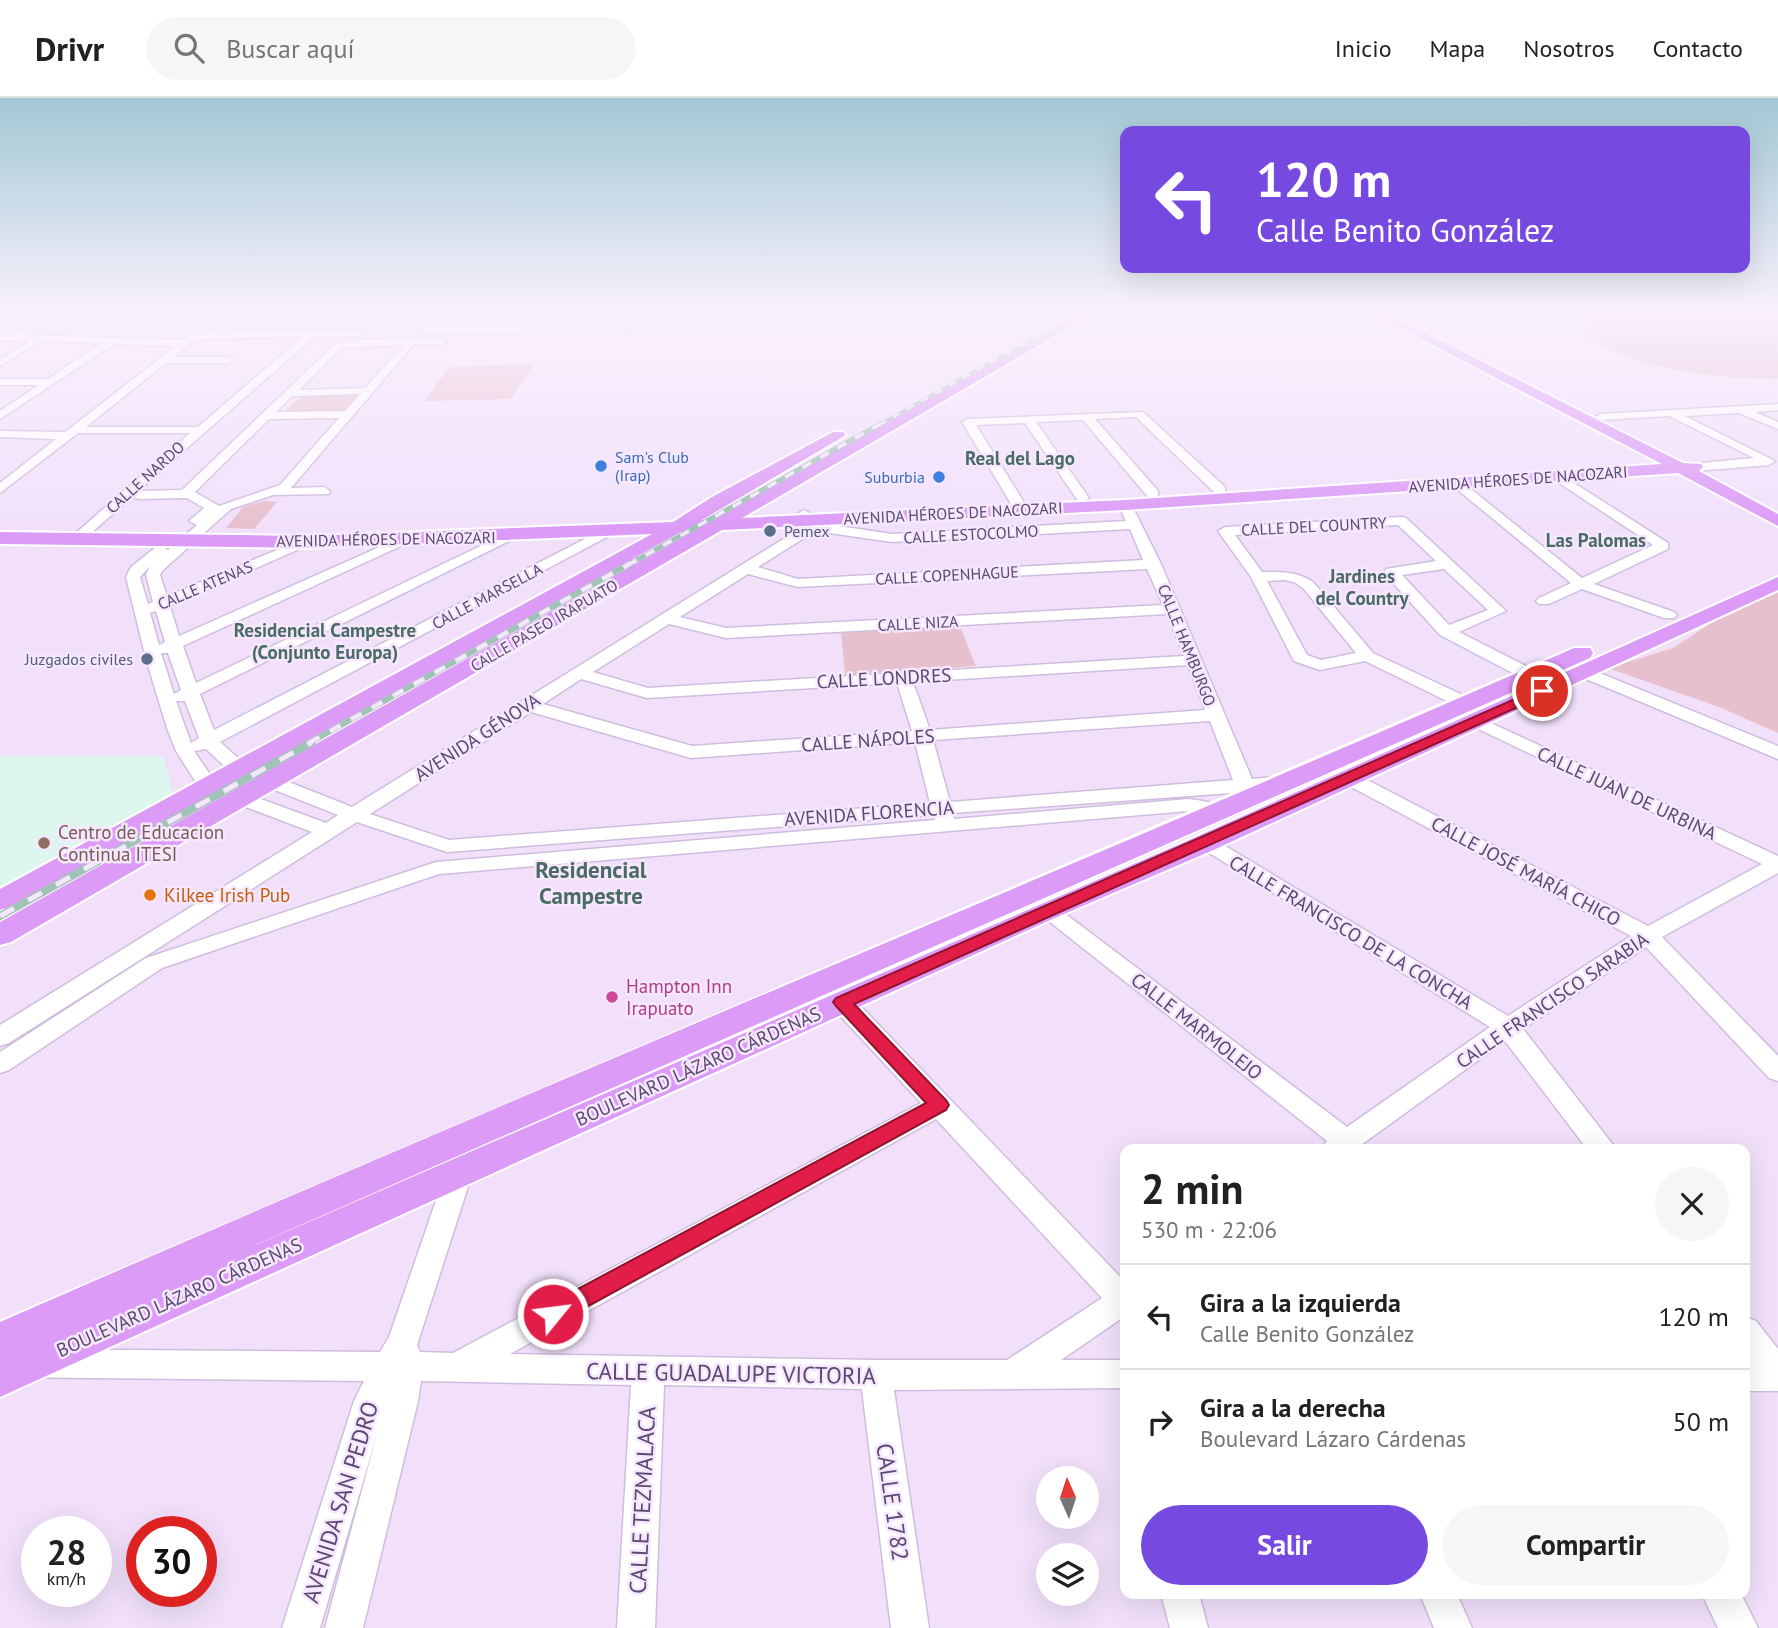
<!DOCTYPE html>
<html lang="es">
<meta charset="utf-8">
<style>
body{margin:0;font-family:"PT Sans",sans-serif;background:#f6f6f6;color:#202124;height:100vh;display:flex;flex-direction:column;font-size:26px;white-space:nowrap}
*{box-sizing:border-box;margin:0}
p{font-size:23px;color:#757577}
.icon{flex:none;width:38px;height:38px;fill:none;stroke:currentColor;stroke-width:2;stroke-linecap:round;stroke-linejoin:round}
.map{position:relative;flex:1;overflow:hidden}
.drawer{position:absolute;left:1120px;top:1046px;width:630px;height:455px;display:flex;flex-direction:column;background:#fff;border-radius:14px;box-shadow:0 7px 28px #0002}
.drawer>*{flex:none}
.hud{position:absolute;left:1120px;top:28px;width:630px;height:147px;border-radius:14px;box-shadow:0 7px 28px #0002;background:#7649e1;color:#fff;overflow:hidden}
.needle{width:46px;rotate:357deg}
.controls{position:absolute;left:1036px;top:1368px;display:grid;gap:14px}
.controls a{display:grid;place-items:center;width:63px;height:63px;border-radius:50%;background:#fff;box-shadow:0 7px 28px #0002;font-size:35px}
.speed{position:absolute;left:21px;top:1418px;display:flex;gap:14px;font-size:35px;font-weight:700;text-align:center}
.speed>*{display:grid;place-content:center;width:91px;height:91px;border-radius:50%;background:#fff;box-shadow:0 7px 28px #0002;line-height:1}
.speed small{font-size:18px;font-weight:400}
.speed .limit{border:10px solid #d22;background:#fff;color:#111}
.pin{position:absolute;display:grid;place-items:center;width:60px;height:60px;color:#fff;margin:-30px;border:4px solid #fff;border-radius:50%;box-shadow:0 2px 7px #0007}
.me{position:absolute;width:77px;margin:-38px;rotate:61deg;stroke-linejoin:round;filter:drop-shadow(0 0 5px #0008)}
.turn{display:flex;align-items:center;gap:24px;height:147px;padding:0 21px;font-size:32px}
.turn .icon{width:91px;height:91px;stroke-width:2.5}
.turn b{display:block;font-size:49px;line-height:60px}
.round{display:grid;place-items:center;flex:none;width:74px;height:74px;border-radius:37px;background:#f6f6f6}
.summary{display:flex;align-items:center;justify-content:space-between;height:119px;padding:0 21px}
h1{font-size:42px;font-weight:700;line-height:52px}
.button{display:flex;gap:14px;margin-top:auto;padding:14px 21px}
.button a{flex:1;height:80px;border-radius:42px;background:#7649e1;color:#fff;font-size:28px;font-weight:700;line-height:80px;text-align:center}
.button a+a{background:#f6f6f6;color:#202124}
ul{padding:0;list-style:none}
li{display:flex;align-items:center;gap:21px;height:105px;padding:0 21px;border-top:2px solid #e0e0e0}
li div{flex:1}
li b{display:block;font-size:26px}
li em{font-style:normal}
header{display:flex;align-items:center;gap:42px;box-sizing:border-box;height:98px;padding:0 35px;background:#fff;border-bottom:2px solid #e0e0e0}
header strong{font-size:33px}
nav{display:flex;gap:38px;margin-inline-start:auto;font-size:24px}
.search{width:490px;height:63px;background:#f6f6f6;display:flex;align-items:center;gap:18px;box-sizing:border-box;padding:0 24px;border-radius:38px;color:#757577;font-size:26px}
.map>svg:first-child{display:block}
</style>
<header>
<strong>Drivr</strong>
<div class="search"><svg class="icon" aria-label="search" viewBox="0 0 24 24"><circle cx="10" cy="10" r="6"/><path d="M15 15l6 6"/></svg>Buscar aquí</div>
<nav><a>Inicio</a><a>Mapa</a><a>Nosotros</a><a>Contacto</a></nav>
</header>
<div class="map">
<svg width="1778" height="1530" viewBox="0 0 1778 1530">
<rect width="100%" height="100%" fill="#f2e0fb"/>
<path fill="#ddf7ef" d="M 0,658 L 163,658 L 174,699 L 0,791 Z"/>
<path fill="#e7c0cd" d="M 1586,216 L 1778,216 L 1778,281 C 1731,281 1616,272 1586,235 L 1587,227 L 1595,219 Z
M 534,266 L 510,301 L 425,303 L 449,269 Z
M 359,296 L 345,313 L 283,315 L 302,297 Z
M 263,403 L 277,404 L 254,431 L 226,430 L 243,409 Z
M 1778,491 L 1778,635 L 1719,609 L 1608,570 L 1673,550 L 1722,518 Z
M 959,526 L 976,568 L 845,577 L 841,533 Z"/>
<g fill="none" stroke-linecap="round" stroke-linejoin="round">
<defs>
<path id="minor" d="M 52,216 L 62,216 L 26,237 L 183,242 L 217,216 L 226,216 L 204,235 L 358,232 L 363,235 L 358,238 L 314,239 L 138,393 L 182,392 L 335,246 L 349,242 L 442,240 L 447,243 L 442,246 L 414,246 L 291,390 L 324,389 L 330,393 L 329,396 L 273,397 L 231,411 L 162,473 L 160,477 L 167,498 L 303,441 L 313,441 L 315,444 L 170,508 L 179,538 L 402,439 L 407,438 L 414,442 L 183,548 L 196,585 L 501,438 L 506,437 L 513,441 L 200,596 L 214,632 L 610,428 L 620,428 L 622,431 L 220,644 L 246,667 L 352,709 L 798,432 L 802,422 L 797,416 L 804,412 L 832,427 L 892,436 L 1126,423 L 1122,415 L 1124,412 L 1134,412 L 1161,466 L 1252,681 L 1285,678 L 1295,684 L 1285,690 L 1245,694 L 953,715 L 954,721 L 1188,701 C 1202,703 1217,703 1227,715 L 1224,719 C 1212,722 1201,714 1188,713 L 439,776 L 162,870 L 9,972 L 0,975 L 0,954 L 146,860 L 436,764 L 935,722 L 933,717 L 447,754 L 357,724 L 9,945 L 0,948 L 0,927 L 312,734 L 201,692 L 176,653 L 167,630 L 146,561 L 126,479 L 131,469 L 156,449 L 161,448 L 168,452 L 197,427 L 189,423 L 204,410 L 187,400 L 138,401 L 133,398 L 81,444 L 76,445 L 69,441 L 190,335 L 78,335 L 0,395 L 0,385 L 56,341 L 0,339 L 0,333 L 65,334 L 176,248 L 114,246 L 0,321 L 0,313 L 39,287 L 0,287 L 0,281 L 48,281 L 101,245 L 41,243 L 0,268 L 0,261 L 29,243 L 0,242 L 0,236 L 13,237 ZM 302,239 L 198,329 L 86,329 L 166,265 L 228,265 L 233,262 L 228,259 L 174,259 L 196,241 ZM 404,247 L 365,290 L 299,292 L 341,250 ZM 360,296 L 345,313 L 276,314 L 292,298 ZM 339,320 L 280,387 L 219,408 L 195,394 L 269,321 ZM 813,429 L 829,435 L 892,444 L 1130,431 L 1143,462 L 798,481 L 758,469 L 809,437 ZM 150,468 L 146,477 L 153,504 L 148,506 L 140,479 ZM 1147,471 L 1163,507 L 726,530 L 680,519 L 748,476 L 798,489 ZM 156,513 L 165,544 L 159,547 L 150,515 ZM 1167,516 L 1184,558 L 648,590 L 593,574 L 669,526 L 726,540 ZM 161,555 L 168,555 L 181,592 L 174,596 ZM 1188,567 L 1205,612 L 930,632 L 913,584 ZM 581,581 L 647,600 L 897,585 L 912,633 L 692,648 L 543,606 ZM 176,603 L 185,603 L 199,640 L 191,645 ZM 531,614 L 691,660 L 915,644 L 930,705 L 449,742 L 370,716 ZM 1210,623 L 1233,682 L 950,704 L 933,642 ZM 206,651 L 232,675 L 338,717 L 326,725 L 215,684 L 194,653 Z
M 129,216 L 139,216 L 127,224 L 121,224 L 121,220 Z
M 444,217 L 447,218 L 447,222 L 370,225 L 365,222 L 370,219 Z
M 731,222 L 736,225 L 734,227 L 425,236 L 420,233 L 425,230 Z
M 1778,306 L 1778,312 L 1755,314 L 1778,324 L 1778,331 L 1739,315 L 1685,318 L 1775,363 L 1769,367 L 1695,373 L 1689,369 L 1691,366 L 1754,360 L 1669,318 L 1601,322 L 1595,319 L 1601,316 Z
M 1143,314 L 1225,389 L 1225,395 L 1215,395 L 1136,319 L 1095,321 L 1158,393 L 1158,399 L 1148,399 L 1083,322 L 1036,324 L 1089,400 L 1083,404 L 1078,403 L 1025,325 L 976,327 L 1025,406 L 1023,409 L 1013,409 L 962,324 L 968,321 Z
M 1560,376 L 1668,445 L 1668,451 L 1594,486 L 1674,514 L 1677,517 L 1674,520 L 1664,520 L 1582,491 L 1549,506 L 1539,506 L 1536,503 L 1539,500 L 1571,485 L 1447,383 L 1453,379 L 1457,380 L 1582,480 L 1653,447 L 1556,383 L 1556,377 Z
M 1401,419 L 1406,420 L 1506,513 L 1459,534 L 1536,573 L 1538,577 L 1536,581 L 1524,581 L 1440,537 L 1386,477 L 1384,474 L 1386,471 L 1436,463 L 1398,427 L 1235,437 L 1262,474 C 1281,474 1297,473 1313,484 L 1373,555 L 1471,601 L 1474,605 L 1471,609 L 1459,609 L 1365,563 L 1320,572 L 1294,563 L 1251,479 L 1218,433 L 1225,429 ZM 1444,471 L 1488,512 L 1449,527 L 1402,477 ZM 1284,482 L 1294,484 L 1303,490 L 1356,555 L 1321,562 L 1307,557 L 1267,483 Z
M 1585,569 L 1778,648 L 1778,661 L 1579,578 L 1577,574 Z
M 1476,618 L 1778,758 L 1778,775 L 1662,839 L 1778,958 L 1778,983 L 1769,980 L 1646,849 L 1523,931 L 1617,1052 L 1588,1052 L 1505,943 L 1354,1052 L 1320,1052 L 1327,1043 L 1036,813 L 1039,808 L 1055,808 L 1347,1029 L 1490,929 L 1198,748 L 1195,744 L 1198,740 L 1212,740 L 1508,918 L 1631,838 L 1340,683 L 1337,679 L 1340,675 L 1354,675 L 1648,828 L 1762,766 L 1470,627 L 1467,623 Z
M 842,896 L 851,898 L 1125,1184 L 1125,1218 L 1061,1262 L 1125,1262 L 1125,1290 L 894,1292 L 929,1530 L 891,1530 L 862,1291 L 664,1287 L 655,1530 L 617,1530 L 631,1287 L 421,1283 L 418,1303 L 363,1530 L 325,1530 L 377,1336 L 320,1530 L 282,1530 L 354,1303 L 364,1283 L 0,1279 L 0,1251 L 380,1254 L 389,1239 L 459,1036 L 462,1029 L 472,1026 L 482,1029 L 485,1036 L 417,1247 L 420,1254 L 453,1255 L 921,1005 L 833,910 L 830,904 L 833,898 ZM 936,1021 L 1102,1200 L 1007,1262 L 876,1262 L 510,1256 Z
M 1745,1219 L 1756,1223 L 1778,1251 L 1778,1293 L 1745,1293 L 1745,1263 L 1750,1263 L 1745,1257 Z
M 1161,1496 L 1199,1496 L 1208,1530 L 1170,1530 Z
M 1420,1496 L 1457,1496 L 1472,1530 L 1434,1530 Z
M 1702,1496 L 1741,1496 L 1758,1530 L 1718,1530 Z"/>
<path id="major" d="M 1079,216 L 1093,216 L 742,420 L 1125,402 L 1662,366 L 1373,216 L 1388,216 L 1683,365 L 1701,366 L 1703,369 L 1699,373 L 1778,416 L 1778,428 L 1678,375 L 1125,412 L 722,432 L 11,844 L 0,847 L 0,824 L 692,434 L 681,434 L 10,809 L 0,812 L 0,791 L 652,436 L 308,450 L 0,446 L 0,434 L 308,438 L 673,424 L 712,399 L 833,334 L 843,334 L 846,337 L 702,422 L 713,422 Z
M 1778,479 L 1778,492 L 1209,754 L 1057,819 L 0,1299 L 0,1224 C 523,995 1051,778 1574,550 L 1590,550 L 1593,555 L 1590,560 L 244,1152 L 1189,742 Z"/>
</defs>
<use href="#minor" stroke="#cfbdde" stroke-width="3"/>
<use href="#major" stroke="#fff" stroke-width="4"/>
<use href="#minor" fill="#fff" fill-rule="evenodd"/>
<use href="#major" fill="#dc9bf7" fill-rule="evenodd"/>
<defs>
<path id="rail-far3" d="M 879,327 L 1077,216"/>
<path id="rail-far2" d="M 628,467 L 882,325"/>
<path id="rail-far1" d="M 309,645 L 631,465"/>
<path id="rail" d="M 0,818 L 312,644"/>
</defs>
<use href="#rail-far3" stroke="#a0c3b5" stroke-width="3.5"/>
<use href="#rail-far2" stroke="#a0c3b5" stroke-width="5"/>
<use href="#rail-far1" stroke="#a0c3b5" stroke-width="6"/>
<use href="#rail" stroke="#a0c3b5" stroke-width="8"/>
<use href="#rail-far3" stroke="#f6e6fe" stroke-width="2.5" stroke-dasharray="8" stroke-linecap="butt"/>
<use href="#rail-far2" stroke="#f6e6fe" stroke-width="3.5" stroke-dasharray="10" stroke-linecap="butt"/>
<use href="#rail-far1" stroke="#f6e6fe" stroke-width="4.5" stroke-dasharray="12" stroke-linecap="butt"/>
<use href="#rail" stroke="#f6e6fe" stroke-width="5" stroke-dasharray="16" stroke-linecap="butt"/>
</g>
<linearGradient id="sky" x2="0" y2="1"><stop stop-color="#a2c7d4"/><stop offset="0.5" stop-color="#f9f1fd"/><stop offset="1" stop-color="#f9f1fd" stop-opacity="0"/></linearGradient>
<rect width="1778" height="430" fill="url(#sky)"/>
<path fill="#e11d48" stroke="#92132f" stroke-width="2" d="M 1542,589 L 1549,593 L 1547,596 L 854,906 L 946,1002 L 949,1007 L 946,1012 L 561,1223 L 553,1226 L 544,1223 L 541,1216 L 544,1209 L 926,1005 L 836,908 L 833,904 L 836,900 Z"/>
<g fill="#3f7fe0" stroke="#f6e6fe" stroke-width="2.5">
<circle cx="601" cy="368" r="7"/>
<circle cx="939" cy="379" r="7"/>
</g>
<g fill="#5c6f8a" stroke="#f6e6fe" stroke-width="2.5">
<circle cx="770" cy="433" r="7"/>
<circle cx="147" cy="561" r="7"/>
</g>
<circle fill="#8d6e63" stroke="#f6e6fe" stroke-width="2.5" cx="44" cy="745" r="7"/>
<circle fill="#e8710a" stroke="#f6e6fe" stroke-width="2.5" cx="150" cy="797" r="7"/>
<circle fill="#d1479c" stroke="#f6e6fe" stroke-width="2.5" cx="612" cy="899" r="7"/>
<g text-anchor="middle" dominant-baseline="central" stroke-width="5" stroke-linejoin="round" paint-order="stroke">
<g font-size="16" fill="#366cbe" stroke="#f6e6fe" text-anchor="start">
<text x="615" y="359">Sam's Club<tspan x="615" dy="18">(Irap)</tspan></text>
<text x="925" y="379" text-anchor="end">Suburbia</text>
</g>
<g font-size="16" fill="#5a4970" stroke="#f6e6fe">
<text transform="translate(145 379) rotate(-42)">CALLE NARDO</text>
<text transform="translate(1518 381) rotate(-4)">AVENIDA HÉROES DE NACOZARI</text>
<text transform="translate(953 415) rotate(-3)">AVENIDA HÉROES DE NACOZARI</text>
<text transform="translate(1314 428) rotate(-3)">CALLE DEL COUNTRY</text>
<text transform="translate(971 436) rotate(-3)">CALLE ESTOCOLMO</text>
<text transform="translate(386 441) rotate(-1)">AVENIDA HÉROES DE NACOZARI</text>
<text transform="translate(947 477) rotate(-3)">CALLE COPENHAGUE</text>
<text transform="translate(205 487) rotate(-23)">CALLE ATENAS</text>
<text transform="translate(487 498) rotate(-28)">CALLE MARSELLA</text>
<text transform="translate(918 525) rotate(-3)">CALLE NIZA</text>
<text transform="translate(544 527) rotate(-30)">CALLE PASEO IRAPUATO</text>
<text transform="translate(1187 547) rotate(68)">CALLE HAMBURGO</text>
</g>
<g font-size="16" fill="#4e5e75" stroke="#f6e6fe" text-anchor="start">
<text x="784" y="433">Pemex</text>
<text x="133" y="561" text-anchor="end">Juzgados civiles</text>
</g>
<g font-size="19" font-weight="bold" fill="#4b6c64" stroke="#f6e6fe">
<text x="1020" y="360">Real del Lago</text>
<text x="1596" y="442">Las Palomas</text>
<text x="1362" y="478">Jardines<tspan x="1362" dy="22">del Country</tspan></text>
<text x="325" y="532">Residencial Campestre<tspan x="325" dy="22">(Conjunto Europa)</tspan></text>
</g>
<g font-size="19" fill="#5a4970" stroke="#f6e6fe">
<text transform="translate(884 580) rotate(-3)">CALLE LONDRES</text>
<text transform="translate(477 639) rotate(-33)">AVENIDA GÉNOVA</text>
<text transform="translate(868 642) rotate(-4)">CALLE NÁPOLES</text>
<text transform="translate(1627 695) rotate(25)">CALLE JUAN DE URBINA</text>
<text transform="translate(869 715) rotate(-4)">AVENIDA FLORENCIA</text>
<text transform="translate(1526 773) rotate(28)">CALLE JOSÉ MARÍA CHICO</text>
<text transform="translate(1351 834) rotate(31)">CALLE FRANCISCO DE LA CONCHA</text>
<text transform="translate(1552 902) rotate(-34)">CALLE FRANCISCO SARABIA</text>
<text transform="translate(1197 928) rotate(38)">CALLE MARMOLEJO</text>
<text transform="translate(698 968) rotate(-24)">BOULEVARD LÁZARO CÁRDENAS</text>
<text transform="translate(179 1199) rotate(-24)">BOULEVARD LÁZARO CÁRDENAS</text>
</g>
<g font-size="19" fill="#785e54" stroke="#f6e6fe" text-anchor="start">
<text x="58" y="734">Centro de Educacion<tspan x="58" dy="22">Continua ITESI</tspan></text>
</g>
<g font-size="19" fill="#c56008" stroke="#f6e6fe" text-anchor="start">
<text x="164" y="797">Kilkee Irish Pub</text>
</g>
<g font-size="19" fill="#b23c85" stroke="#f6e6fe" text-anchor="start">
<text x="626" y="888">Hampton Inn<tspan x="626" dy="22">Irapuato</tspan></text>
</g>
<g font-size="23" font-weight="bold" fill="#4b6c64" stroke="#f6e6fe">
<text x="591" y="771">Residencial<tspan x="591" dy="26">Campestre</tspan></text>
</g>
<g font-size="23" fill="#5a4970" stroke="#f6e6fe">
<text transform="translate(731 1275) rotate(1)">CALLE GUADALUPE VICTORIA</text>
<text transform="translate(642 1402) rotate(-87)">CALLE TEZMALACA</text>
<text transform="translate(340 1404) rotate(-73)">AVENIDA SAN PEDRO</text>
<text transform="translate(893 1404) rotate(82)">CALLE 1782</text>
</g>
</g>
</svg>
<div class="controls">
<a><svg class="needle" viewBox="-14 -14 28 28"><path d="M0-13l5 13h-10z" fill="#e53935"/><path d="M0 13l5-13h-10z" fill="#757577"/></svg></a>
<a><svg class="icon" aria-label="layers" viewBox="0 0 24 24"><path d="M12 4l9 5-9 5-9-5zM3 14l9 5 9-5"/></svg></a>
</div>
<div class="speed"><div>28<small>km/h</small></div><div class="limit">30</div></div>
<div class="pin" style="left:1542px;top:593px;background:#d93025"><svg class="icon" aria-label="arrive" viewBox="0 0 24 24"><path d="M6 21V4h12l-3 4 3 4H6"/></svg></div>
<svg class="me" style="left:553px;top:1216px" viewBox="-20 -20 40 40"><circle r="17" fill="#e11d48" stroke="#fff" stroke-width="3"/><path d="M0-11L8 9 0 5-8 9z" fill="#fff"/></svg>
<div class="hud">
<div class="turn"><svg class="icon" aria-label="left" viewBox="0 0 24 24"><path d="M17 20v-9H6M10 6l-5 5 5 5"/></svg><div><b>120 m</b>Calle Benito González</div></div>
</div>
<section class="drawer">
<div class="summary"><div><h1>2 min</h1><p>530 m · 22:06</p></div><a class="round"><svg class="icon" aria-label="close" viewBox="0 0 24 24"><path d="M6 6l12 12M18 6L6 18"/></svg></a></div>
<ul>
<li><svg class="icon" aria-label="left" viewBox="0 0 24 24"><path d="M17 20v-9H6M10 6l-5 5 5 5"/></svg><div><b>Gira a la izquierda</b><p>Calle Benito González</p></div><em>120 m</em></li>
<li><svg class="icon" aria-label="right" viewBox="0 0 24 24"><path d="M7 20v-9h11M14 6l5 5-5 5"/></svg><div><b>Gira a la derecha</b><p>Boulevard Lázaro Cárdenas</p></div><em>50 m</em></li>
</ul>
<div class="button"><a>Salir</a><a>Compartir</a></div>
</section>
</div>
